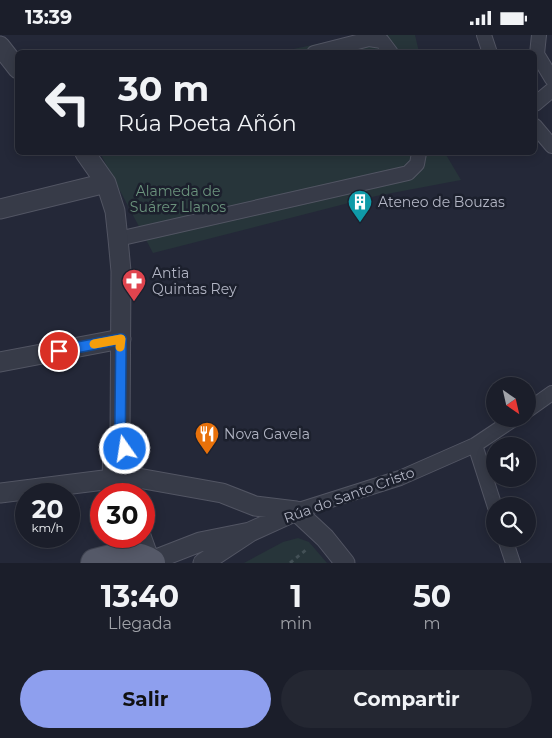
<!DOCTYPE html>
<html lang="es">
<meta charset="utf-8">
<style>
body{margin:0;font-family:Montserrat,sans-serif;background:#242732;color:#f1f3f6;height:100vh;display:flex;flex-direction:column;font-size:19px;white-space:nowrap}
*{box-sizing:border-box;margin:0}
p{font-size:16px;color:#a0a2a8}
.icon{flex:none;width:28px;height:28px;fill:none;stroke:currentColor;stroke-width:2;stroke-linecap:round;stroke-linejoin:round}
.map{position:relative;height:528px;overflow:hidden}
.details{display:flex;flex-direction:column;background:#1b1e2a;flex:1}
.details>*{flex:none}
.hud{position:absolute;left:15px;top:15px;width:522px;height:105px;border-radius:8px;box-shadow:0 2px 12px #0003,0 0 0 1px #393c47;background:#1b1e2a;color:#f1f3f6;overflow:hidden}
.needle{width:32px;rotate:146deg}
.fabs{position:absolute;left:486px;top:342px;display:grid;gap:10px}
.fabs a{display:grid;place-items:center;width:50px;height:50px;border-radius:50%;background:#1b1e2a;box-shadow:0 2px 12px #0003,0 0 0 1px #393c47;font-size:25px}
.speed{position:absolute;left:15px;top:448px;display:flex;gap:10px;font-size:25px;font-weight:700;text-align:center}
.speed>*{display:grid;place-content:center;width:65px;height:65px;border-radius:50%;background:#1b1e2a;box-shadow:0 2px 12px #0003,0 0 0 1px #393c47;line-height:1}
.speed small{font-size:12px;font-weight:400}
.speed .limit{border:8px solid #d22;background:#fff;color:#111}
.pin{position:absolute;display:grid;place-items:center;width:42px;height:42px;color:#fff;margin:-21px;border:2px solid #fff;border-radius:50%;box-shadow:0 1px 5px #0007}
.me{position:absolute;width:55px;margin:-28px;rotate:347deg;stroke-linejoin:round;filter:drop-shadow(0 0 4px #0008)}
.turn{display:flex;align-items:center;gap:18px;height:105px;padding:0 20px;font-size:22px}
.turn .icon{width:65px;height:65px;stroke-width:2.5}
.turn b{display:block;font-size:35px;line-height:42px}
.eta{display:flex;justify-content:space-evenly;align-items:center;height:85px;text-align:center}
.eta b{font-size:30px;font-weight:700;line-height:35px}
.action{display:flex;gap:10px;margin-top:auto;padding:10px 20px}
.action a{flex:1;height:58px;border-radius:30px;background:#8e9fee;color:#111;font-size:20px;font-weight:700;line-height:58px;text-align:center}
.action a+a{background:#242732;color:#f1f3f6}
.status{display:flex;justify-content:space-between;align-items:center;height:35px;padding:0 25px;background:#1b1e2a;direction:ltr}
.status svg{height:14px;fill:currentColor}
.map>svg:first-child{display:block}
</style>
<div class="status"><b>13:39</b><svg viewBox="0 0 49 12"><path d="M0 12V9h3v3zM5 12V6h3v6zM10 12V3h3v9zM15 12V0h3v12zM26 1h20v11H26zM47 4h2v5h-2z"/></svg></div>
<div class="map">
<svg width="552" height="528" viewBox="0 0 552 528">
<rect width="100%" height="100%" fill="#242838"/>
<path fill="#27353a" d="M 359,0 L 415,0 L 419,17 L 275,18 Z
M 100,118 L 445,118 L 461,145 L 376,161 L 153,218 Z
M 298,503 L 309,507 L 327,528 L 244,528 L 283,507 Z"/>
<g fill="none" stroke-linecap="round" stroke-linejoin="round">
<defs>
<path id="pedestrian" d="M 484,0 L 490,18
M 314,18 L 369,4 L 382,6 L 391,18
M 537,19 L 552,44
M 537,19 L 539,0
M 535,69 L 552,55
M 535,91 L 552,111
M 118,204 L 408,138 L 417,129 L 419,118
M 528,375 L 552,358
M 475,410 L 495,472
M 296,476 L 400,443 L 475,410 L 514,384
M 505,504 L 513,528"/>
<path id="minor" d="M 0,11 L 18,34
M 85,118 L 106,148 L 115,176 L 118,204 L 121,236 L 120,404 L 125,414 L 129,459
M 0,174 L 106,148
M 0,327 L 121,304
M 127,441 L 222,458 L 255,471 L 296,476 L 325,503 L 345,528
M 0,458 L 112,444
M 113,459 L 112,444 L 113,414 L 120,404
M 141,501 L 150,526
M 115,528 L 119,522 L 118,501
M 146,528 L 200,507 L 250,497
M 203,528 L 250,497 L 296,476"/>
<path id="primary" d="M 95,528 C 114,523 134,516 151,528"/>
</defs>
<use href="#pedestrian" stroke="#525563" stroke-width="16"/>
<use href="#minor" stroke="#525563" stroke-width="21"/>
<use href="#primary" stroke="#404451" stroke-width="30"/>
<path stroke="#435056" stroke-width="3" stroke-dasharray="4 4" stroke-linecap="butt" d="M 290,528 L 307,514"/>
<use href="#pedestrian" stroke="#373b48" stroke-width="14"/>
<use href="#minor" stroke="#373b48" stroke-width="19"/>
<use href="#primary" stroke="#555968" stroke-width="28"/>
</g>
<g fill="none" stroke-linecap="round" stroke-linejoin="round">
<defs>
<path id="route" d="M 59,316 L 121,304 L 120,404 L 125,414"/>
</defs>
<use href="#route" stroke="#114b97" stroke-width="12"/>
<use href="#route" stroke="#1a73e8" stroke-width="9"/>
<path stroke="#f59e0b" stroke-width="9" d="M 94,309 L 121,304 L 120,312"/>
</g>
<defs>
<symbol id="building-pin" viewBox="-11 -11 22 30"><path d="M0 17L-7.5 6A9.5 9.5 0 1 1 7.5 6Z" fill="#0f9aa8" stroke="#1c202d"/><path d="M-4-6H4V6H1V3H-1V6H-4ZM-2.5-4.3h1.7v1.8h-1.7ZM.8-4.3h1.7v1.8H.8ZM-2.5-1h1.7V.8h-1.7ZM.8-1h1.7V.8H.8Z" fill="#fff"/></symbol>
<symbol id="pharmacy-pin" viewBox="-11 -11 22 30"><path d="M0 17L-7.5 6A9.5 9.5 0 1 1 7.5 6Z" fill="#e0444e" stroke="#1c202d"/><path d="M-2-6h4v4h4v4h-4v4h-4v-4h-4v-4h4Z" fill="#fff"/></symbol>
<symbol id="restaurant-pin" viewBox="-11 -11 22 30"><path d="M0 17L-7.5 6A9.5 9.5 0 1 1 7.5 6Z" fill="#e8710a" stroke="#1c202d"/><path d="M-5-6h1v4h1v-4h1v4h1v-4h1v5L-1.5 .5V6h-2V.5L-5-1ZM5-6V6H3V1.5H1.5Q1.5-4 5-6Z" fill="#fff"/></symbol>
</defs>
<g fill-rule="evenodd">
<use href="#building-pin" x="346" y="153" width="28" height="38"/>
<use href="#pharmacy-pin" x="120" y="232" width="28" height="38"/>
<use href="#restaurant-pin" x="193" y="385" width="28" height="38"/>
</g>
<g text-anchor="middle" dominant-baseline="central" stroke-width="5" stroke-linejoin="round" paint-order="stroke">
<g font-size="14" fill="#6b937d" stroke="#1c202d">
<text x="178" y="156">Alameda de<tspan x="178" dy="16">Suárez Llanos</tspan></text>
</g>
<g font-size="14" fill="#b2b5c4" stroke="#1c202d" text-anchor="start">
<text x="378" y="167">Ateneo de Bouzas</text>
<text x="152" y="238">Antia<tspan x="152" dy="16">Quintas Rey</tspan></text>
<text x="224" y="399">Nova Gavela</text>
</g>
<g font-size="14" fill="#b2b5c4" stroke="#1c202d">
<text transform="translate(349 460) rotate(-20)">Rúa do Santo Cristo</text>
</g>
</g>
</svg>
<div class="fabs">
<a><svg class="needle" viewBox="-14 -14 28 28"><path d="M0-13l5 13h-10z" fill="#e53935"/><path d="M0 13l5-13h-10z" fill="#a0a2a8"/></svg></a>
<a><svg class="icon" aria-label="sound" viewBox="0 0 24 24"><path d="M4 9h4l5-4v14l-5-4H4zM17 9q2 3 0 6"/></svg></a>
<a><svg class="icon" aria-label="search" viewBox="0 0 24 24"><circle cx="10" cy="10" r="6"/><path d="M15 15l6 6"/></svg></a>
</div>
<div class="speed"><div>20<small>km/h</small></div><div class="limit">30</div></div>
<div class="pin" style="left:59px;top:316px;background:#d93025"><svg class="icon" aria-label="arrive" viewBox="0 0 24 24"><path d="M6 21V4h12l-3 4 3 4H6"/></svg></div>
<svg class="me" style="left:125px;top:414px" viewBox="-20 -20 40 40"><circle r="17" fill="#1a73e8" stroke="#fff" stroke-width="3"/><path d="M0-11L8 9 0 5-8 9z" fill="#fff"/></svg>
<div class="hud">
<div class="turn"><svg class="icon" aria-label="left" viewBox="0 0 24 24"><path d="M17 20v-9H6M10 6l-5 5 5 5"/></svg><div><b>30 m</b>Rúa Poeta Añón</div></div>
</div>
</div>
<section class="details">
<div class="eta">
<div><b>13:40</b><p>Llegada</p></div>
<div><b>1</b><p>min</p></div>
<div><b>50</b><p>m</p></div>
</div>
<div class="action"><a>Salir</a><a>Compartir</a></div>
</section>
